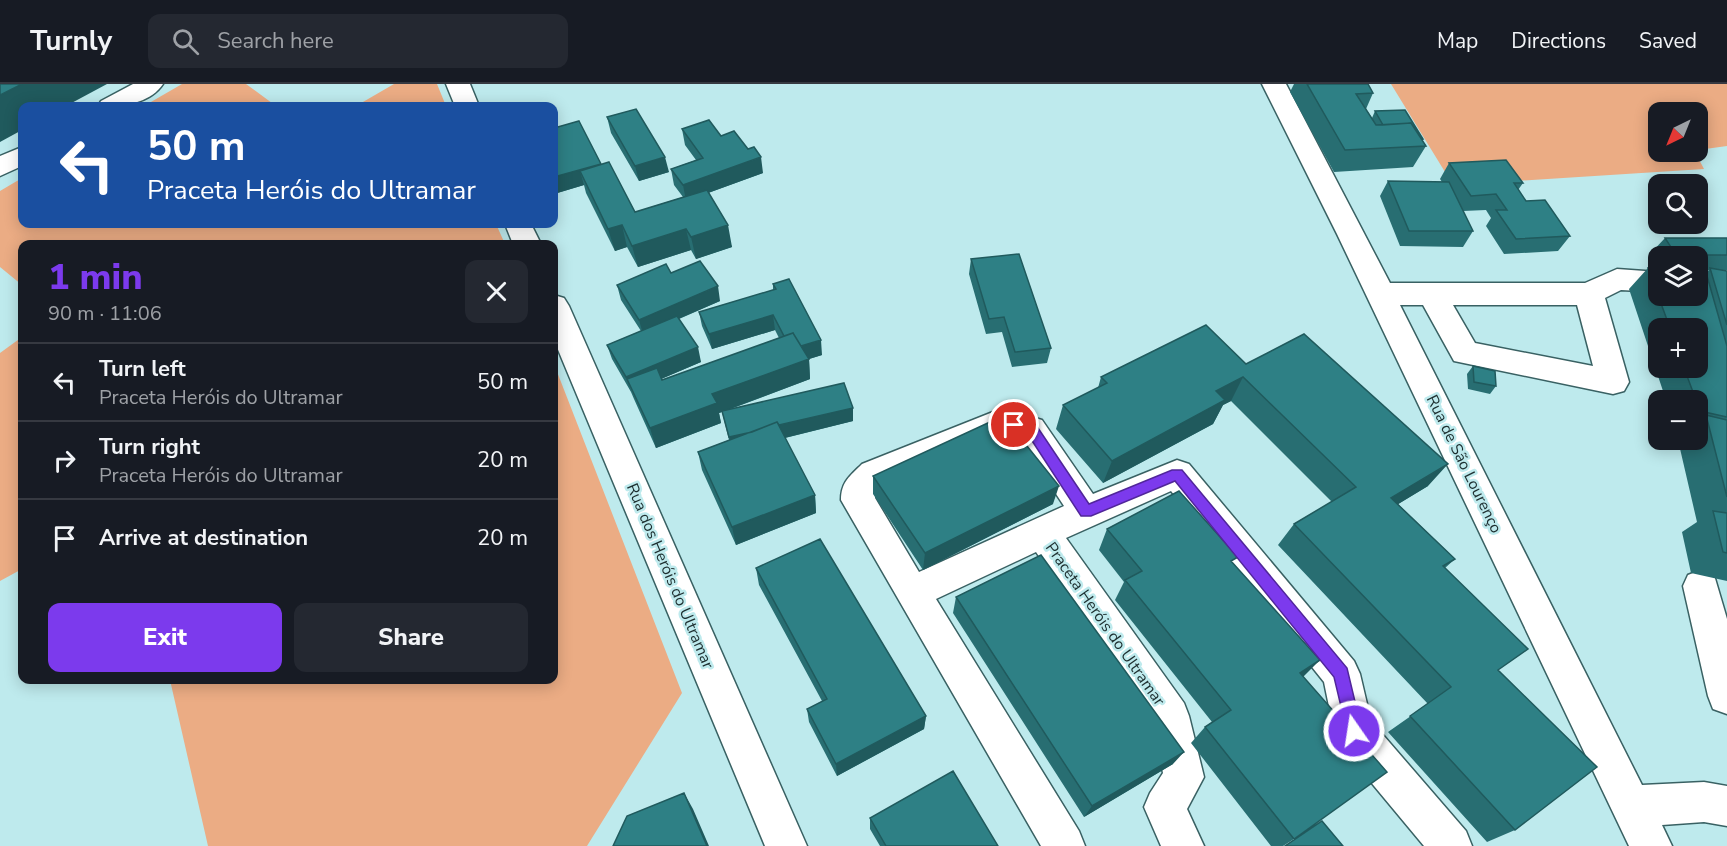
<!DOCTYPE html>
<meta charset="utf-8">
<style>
body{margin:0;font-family:"Nunito Sans",sans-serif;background:#242831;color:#f1f3f6;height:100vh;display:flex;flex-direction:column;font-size:22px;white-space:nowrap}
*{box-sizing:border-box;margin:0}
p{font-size:20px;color:#9ea1a6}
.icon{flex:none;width:33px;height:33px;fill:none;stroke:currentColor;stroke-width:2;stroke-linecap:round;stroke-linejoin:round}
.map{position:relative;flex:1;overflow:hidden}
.panel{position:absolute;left:18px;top:156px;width:540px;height:444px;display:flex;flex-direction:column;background:#171b24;border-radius:12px;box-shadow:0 3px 15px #0003}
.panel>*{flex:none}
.guide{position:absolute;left:18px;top:18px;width:540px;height:126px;border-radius:12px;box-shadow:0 3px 15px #0003;background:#1a4fa0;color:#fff;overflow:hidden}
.needle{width:39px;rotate:223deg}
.tools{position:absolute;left:1648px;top:18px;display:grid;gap:12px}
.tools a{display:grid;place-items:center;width:60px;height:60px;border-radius:12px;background:#171b24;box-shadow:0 3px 15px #0003;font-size:30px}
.pin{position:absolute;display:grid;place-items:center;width:51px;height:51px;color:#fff;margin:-26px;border:3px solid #fff;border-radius:50%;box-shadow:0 2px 6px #0007}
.me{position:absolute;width:66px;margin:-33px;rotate:347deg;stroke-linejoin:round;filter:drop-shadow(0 0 4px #0008)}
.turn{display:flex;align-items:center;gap:21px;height:126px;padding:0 30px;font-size:27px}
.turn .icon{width:78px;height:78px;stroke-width:2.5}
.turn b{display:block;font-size:42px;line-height:51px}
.round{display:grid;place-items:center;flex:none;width:63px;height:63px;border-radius:12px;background:#242831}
.overview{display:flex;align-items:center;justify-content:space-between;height:102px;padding:0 30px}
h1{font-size:36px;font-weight:800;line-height:45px;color:#7c3aed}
.primary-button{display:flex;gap:12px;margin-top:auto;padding:12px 30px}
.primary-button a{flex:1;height:69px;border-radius:12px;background:#7c3aed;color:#fff;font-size:24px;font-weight:800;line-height:69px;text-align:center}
.primary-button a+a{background:#242831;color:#f1f3f6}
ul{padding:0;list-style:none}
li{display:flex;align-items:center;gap:18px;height:78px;padding:0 30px;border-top:2px solid #363941}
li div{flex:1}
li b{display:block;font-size:22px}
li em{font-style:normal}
header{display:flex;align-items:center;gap:36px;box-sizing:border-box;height:84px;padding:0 30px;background:#171b24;border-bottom:2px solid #363941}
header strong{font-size:28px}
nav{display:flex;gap:33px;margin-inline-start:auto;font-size:21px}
.search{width:420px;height:54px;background:#242831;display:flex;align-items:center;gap:15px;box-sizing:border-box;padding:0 21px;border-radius:12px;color:#9ea1a6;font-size:22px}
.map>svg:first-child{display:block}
</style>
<header>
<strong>Turnly</strong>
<div class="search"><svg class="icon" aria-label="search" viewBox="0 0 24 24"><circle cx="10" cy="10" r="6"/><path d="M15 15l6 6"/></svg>Search here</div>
<nav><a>Map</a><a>Directions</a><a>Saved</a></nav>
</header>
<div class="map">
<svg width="1727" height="762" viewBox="0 0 1727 762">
<rect width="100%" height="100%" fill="#beeaed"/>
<path fill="#ebac84" d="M 182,0 L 246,0 L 276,22 L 144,22 Z
M 394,0 L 437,0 L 446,22 L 356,22 Z
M 1391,0 L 1727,0 L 1727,62 L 1698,66 L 1698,28 L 1659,28 L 1659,68 L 1695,68 L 1704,85 L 1453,101 Z
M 22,94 L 22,140 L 496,140 L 505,160 L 22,160 L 22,201 L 0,183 L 0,107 Z
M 22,253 L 22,485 L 0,497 L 0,269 Z
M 554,280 L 682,609 L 587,762 L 208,762 L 170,596 L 554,596 Z"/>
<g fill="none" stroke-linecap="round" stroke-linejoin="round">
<defs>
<path id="minor" d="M 133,0 L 163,0 C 150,20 119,24 98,22 L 101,17 Z
M 446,0 L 470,0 L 479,22 L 455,22 Z
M 1262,0 L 1286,0 L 1390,199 L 1585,199 L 1617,185 L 1659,188 L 1659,208 L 1621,206 L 1605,214 L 1629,298 L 1624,307 L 1613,310 L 1454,277 L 1423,221 L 1400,221 L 1642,701 L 1704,698 L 1727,702 L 1727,742 L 1704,738 L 1662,741 L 1672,762 L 1629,762 L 1337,150 ZM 1453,221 L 1577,221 L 1593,282 L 1475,259 Z
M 22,63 L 22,82 L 0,92 L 0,72 Z
M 505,140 L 531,140 L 541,160 L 513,160 Z
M 554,211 L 564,214 L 569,222 L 807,762 L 765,762 L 554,256 Z
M 993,328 L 1014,328 L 1042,336 L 1093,410 L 1177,376 L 1189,380 L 1354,577 L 1360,590 L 1371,637 L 1466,747 L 1472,762 L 1424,762 L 1340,661 L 1334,647 L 1324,598 L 1171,407 L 1066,454 L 1184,619 L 1189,632 L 1204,693 L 1187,725 L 1204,762 L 1161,762 L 1144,723 L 1150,709 L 1163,689 L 1152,639 L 1036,468 L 936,515 L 1079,747 L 1085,762 L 1041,762 L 841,416 C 841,398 850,392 862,380 ZM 995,354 L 1020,355 L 1064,422 L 919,488 L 875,414 L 875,410 L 886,400 Z
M 1701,486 L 1714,491 L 1727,535 L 1727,630 L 1713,625 L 1708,612 L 1683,502 L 1688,491 Z"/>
</defs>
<use href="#minor" stroke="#396163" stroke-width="3"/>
<use href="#minor" fill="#fff" fill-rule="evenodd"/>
</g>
<path fill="#286e72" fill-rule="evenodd" d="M 1294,0 L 1369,0 L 1368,1 L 1373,9 L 1366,25 L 1372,34 L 1375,27 L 1423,55 L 1423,57 L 1426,62 L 1413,83 L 1334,88 L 1290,8 Z
M 607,33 L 669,88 L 639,97 L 611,49 Z
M 554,44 L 601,81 L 635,128 L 683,113 L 674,101 L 671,85 L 696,76 L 685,61 L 682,45 L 721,52 L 763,89 L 708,109 L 732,163 L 696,175 L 691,166 L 638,183 L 627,163 L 615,167 L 586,109 L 584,101 L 554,110 Z
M 1449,79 L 1523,99 L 1518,106 L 1526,117 L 1570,152 L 1558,167 L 1504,170 L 1486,142 L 1491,134 L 1486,126 L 1463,127 L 1473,147 L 1463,163 L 1400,162 L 1380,112 L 1388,97 L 1442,98 L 1440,95 Z
M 1665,154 L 1727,154 L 1727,186 L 1720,186 L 1727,187 L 1727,497 L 1691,489 L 1682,448 L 1697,438 L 1678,356 L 1698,356 L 1698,316 L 1666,316 L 1629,205 L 1648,184 L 1703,191 L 1709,186 L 1698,186 L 1698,172 L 1659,172 L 1659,181 L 1651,169 ZM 1659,244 L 1698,244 L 1698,284 L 1659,284 Z
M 971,175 L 1051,264 L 1047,279 L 1012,283 L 1002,248 L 986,250 L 969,190 Z
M 671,189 L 720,217 L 679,235 L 701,278 L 661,295 L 662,296 L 779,254 L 775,246 L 712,265 L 702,242 L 699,228 L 773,206 L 773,200 L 822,271 L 809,275 L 810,295 L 728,326 L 853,324 L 853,337 L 785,354 L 815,411 L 816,429 L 736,461 L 702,386 L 698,368 L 729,356 L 722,328 L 719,329 L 721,339 L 656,364 L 634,315 L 631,308 L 612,275 L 607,261 L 641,247 L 621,216 L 617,201 Z
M 1246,280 L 1428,402 L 1398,420 L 1455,475 L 1445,484 L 1498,586 L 1515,746 L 1487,758 L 1388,648 L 1428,620 L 1278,461 L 1294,440 L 1332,418 L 1231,317 L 1223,321 L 1213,340 L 1103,399 L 1056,345 L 1063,321 L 1098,304 L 1101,293 Z
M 1473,282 L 1496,302 L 1490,310 L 1468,305 L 1467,290 Z
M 873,392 L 1053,420 L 923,486 L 873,410 Z
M 1107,445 L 1234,480 L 1303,593 L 1294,755 L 1283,762 L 1271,762 L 1191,659 L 1205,643 L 1212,638 L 1115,516 L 1124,498 L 1099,466 Z
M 756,484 L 926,632 L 924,645 L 837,692 L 809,638 L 807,625 L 822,617 L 759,501 Z
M 956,513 L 1173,680 L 1084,733 L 953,529 Z
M 870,734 L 998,762 L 880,762 L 870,745 Z"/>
<path fill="#205a5d" d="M 22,0 L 107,0 L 66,22 L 22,22 L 22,46 L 0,58 L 0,11 Z
M 665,73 L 669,88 L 639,97 L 635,82 Z
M 761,73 L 763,89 L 686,117 L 683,101 Z
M 601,80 L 605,95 L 580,87 L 584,101 L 554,110 L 554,93 Z
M 622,141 L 627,163 L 615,167 L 608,145 Z
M 728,141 L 732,163 L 696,175 L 691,153 Z
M 686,145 L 691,166 L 638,183 L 632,162 Z
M 718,202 L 720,217 L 643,250 L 639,236 Z
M 773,231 L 775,246 L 712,265 L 709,250 Z
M 821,256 L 822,271 L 809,275 L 810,295 L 719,329 L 721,339 L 656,364 L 650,344 L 799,263 Z
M 698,263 L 701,278 L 633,307 L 627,295 L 631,308 L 626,293 Z
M 1243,293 L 1231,317 L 1223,321 L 1213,340 L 1103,399 L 1112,377 L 1216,307 Z
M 853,324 L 853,337 L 732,367 L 729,353 Z
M 1448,380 L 1428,402 L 1372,436 L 1391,414 Z
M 1059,402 L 1053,420 L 923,486 L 925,469 Z
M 815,411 L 816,429 L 736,461 L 732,443 Z
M 1320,576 L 1302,594 L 1300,589 Z
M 926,632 L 924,645 L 837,692 L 836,680 Z
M 1184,668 L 1173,680 L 1084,733 L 1092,722 Z
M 684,709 L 693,725 L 709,762 L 707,762 Z"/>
<path fill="#2e8085" stroke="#205a5d" stroke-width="1.5" d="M 0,0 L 22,0 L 0,11 Z
M 1307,0 L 1368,0 L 1373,9 L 1356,10 L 1376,41 L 1411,39 L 1426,62 L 1345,66 Z
M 636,25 L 665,73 L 635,82 L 607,33 Z
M 1405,26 L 1423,55 L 1422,55 L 1411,39 L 1383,41 L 1375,27 Z
M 709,36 L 721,52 L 734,47 L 748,65 L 754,63 L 761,73 L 683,101 L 671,85 L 703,74 L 682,45 Z
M 579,37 L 601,80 L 554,93 L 554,44 Z
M 1506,76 L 1523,99 L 1514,99 L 1526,117 L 1545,116 L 1570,152 L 1516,155 L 1496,126 L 1507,126 L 1496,110 L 1471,112 L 1449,79 Z
M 609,78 L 635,128 L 707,106 L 728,141 L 691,153 L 686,145 L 632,162 L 622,141 L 608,145 L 580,87 Z
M 1388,97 L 1449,98 L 1473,147 L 1409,147 Z
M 1665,154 L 1727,154 L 1727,171 L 1676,171 Z
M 1019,170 L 1051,264 L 1015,268 L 1004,233 L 989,235 L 971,175 Z
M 700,177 L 718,202 L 639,236 L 617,201 L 666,180 L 671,189 Z
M 1648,184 L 1659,185 L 1659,212 L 1698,212 L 1698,191 L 1707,192 L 1727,262 L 1727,333 L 1700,327 L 1698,323 L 1698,316 L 1696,316 L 1684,284 L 1698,284 L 1698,244 L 1670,244 Z
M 1710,184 L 1727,187 L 1727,241 Z
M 789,195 L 821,256 L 801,262 L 793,249 L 784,252 L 773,231 L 709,250 L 699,228 L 776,205 L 773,200 Z
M 677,232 L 698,263 L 626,293 L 607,261 Z
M 1206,241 L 1246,280 L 1304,250 L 1448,380 L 1391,414 L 1455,475 L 1443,482 L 1528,565 L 1498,586 L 1597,683 L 1515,746 L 1410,632 L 1451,603 L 1294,440 L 1356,403 L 1243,293 L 1216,307 L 1225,316 L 1112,377 L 1063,321 L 1107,299 L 1101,293 Z
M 793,249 L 809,275 L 712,310 L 717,319 L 650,344 L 627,295 L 657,284 L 662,296 Z
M 1473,282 L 1495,287 L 1496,302 L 1474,298 Z
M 844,299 L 853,324 L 779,341 L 777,338 L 752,348 L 729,353 L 722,327 Z
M 1706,331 L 1727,336 L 1727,413 Z
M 1003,332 L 1059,402 L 925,469 L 873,392 Z
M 777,338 L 815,411 L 732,443 L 698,368 Z
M 1179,407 L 1238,473 L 1231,477 L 1320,576 L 1300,589 L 1387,688 L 1294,755 L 1205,643 L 1231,626 L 1125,496 L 1142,487 L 1107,445 Z
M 1713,427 L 1727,429 L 1727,469 L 1723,468 Z
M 820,455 L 926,632 L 836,680 L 807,625 L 827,615 L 756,484 Z
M 1041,471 L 1184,668 L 1092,722 L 956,513 Z
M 953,687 L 998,762 L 886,762 L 870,734 Z
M 684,709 L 707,762 L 613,762 L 627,732 Z
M 1322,737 L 1343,762 L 1285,762 Z"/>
<path fill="#7c3aed" stroke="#51269a" stroke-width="1.5" d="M 1014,336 L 1036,341 L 1089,420 L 1172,386 L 1182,386 L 1347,584 L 1362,647 L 1360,652 L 1354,655 L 1348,652 L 1334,593 L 1175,397 L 1091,432 L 1081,432 L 1027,349 L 1009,345 L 1007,341 L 1009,337 Z"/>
<g text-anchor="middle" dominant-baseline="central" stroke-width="5" stroke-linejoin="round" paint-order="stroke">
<g font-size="16" fill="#1d2e2f" stroke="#beeaed">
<text transform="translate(1464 380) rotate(64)">Rua de São Lourenço</text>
<text transform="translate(670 492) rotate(67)">Rua dos Heróis do Ultramar</text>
<text transform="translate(1105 540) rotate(55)">Praceta Heróis do Ultramar</text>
</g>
</g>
</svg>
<div class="tools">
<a><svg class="needle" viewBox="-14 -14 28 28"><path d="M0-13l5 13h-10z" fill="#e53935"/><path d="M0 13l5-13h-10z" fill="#9ea1a6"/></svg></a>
<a><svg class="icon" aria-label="search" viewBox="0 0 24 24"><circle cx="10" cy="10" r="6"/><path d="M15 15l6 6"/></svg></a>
<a><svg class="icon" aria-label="layers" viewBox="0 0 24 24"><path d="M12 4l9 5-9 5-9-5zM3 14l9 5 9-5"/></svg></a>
<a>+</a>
<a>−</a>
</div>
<div class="pin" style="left:1014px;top:341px;background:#d93025"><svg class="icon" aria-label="arrive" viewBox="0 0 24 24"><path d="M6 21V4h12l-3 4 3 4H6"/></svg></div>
<svg class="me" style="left:1354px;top:647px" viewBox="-20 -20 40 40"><circle r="17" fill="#7c3aed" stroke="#fff" stroke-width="3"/><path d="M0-11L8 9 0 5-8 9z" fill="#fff"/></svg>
<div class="guide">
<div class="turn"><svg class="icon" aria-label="left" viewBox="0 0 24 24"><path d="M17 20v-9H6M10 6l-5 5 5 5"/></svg><div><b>50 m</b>Praceta Heróis do Ultramar</div></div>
</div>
<section class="panel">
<div class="overview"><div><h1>1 min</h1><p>90 m · 11:06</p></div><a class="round"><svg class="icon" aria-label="close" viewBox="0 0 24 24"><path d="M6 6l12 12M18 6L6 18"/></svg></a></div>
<ul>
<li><svg class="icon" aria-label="left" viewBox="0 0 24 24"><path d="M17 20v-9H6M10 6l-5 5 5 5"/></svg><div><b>Turn left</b><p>Praceta Heróis do Ultramar</p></div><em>50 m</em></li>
<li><svg class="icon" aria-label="right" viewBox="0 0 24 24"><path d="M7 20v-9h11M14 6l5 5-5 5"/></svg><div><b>Turn right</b><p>Praceta Heróis do Ultramar</p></div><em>20 m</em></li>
<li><svg class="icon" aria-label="arrive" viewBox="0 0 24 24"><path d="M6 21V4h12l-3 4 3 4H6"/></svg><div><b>Arrive at destination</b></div><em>20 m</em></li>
</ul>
<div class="primary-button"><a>Exit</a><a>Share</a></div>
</section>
</div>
